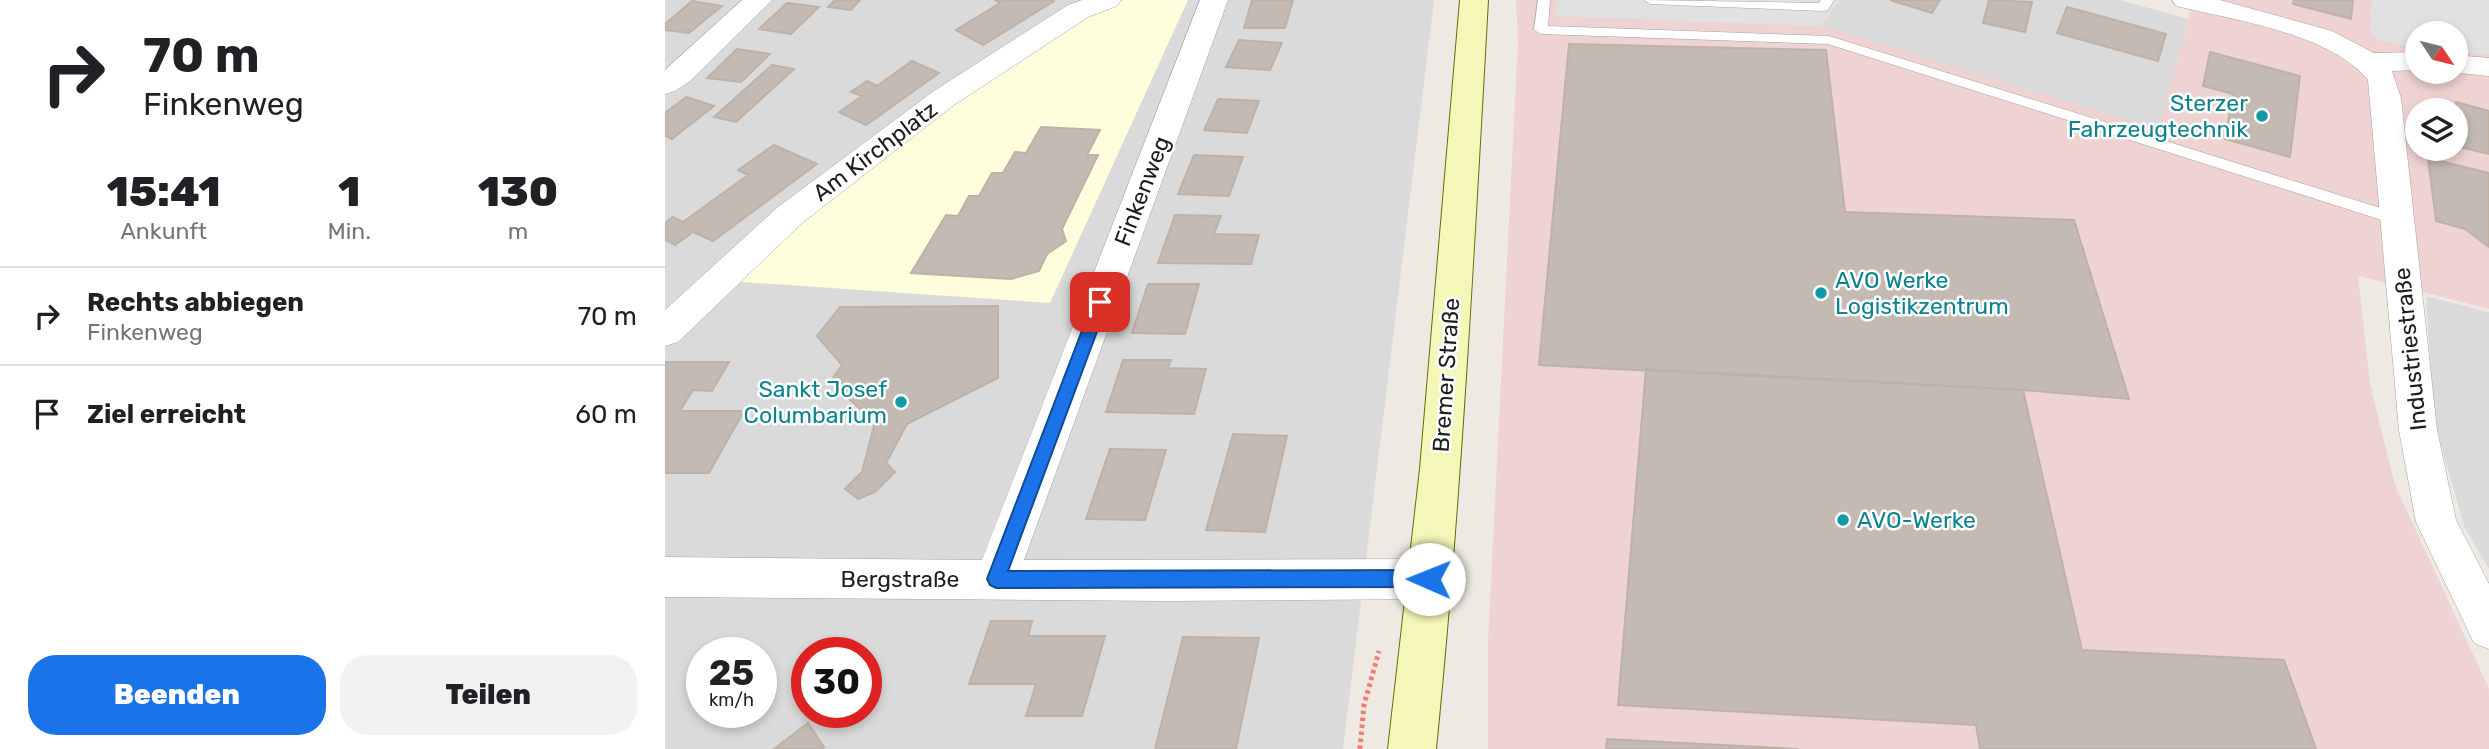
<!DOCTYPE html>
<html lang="de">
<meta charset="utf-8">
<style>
body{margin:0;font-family:Rubik,sans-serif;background:#f2f2f2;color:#202124;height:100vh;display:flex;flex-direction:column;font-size:26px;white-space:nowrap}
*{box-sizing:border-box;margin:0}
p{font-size:23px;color:#757577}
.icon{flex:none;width:38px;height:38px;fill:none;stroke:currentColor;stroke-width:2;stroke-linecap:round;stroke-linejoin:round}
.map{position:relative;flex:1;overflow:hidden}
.drawer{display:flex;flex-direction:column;background:#fff;width:665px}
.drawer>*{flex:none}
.top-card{background:#fff;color:#202124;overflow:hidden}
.needle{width:46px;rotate:125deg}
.tools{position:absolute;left:1740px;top:21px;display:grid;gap:14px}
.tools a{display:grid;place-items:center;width:63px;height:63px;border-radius:50%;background:#fff;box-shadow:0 4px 10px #0003;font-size:35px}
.speed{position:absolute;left:21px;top:637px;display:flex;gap:14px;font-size:35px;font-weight:700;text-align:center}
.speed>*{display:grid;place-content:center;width:91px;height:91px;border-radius:50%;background:#fff;box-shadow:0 4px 10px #0003;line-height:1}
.speed small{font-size:18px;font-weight:400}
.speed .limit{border:10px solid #d22;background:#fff;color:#111}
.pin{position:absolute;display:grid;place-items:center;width:60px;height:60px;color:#fff;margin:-30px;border-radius:14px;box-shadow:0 4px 10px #0006}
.me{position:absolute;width:77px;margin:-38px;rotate:271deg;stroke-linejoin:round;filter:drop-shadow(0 0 5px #0008)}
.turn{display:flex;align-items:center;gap:24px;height:147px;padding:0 28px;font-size:32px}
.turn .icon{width:91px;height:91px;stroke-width:2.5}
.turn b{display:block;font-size:49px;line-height:60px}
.eta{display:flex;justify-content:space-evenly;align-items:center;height:119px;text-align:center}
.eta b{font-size:42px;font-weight:800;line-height:49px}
.primary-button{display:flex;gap:14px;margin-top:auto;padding:14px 28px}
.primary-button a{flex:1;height:80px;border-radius:28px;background:#1a73e8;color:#fff;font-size:28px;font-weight:800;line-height:80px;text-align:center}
.primary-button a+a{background:#f2f2f2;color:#202124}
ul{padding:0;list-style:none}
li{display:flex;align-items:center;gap:21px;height:98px;padding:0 28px;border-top:2px solid #e0e0e0}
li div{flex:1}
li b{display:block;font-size:26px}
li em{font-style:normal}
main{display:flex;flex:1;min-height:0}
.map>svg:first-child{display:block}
</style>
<main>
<section class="drawer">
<div class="top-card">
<div class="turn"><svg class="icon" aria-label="right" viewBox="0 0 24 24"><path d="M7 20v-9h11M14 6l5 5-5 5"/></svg><div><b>70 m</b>Finkenweg</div></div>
</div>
<div class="eta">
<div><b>15:41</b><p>Ankunft</p></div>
<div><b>1</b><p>Min.</p></div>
<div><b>130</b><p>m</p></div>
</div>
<ul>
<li><svg class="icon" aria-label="right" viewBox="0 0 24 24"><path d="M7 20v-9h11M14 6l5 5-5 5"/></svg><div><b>Rechts abbiegen</b><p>Finkenweg</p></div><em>70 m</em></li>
<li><svg class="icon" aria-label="arrive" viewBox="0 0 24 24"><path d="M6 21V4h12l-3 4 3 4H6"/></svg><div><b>Ziel erreicht</b></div><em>60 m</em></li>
</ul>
<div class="primary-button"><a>Beenden</a><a>Teilen</a></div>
</section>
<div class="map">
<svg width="1824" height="749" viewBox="0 0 1824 749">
<rect width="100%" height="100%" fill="#eeeae3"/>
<path fill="#dbdada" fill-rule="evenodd" d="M 0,0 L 769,0 L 678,749 L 0,749 ZM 37,653 L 96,653 L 96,712 L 37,712 ZM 142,653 L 201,653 L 201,712 L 142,712 Z
M 1175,0 L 1455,0 L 1523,19 L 1494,130 L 1156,26 Z
M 1761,296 L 1824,312 L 1824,569 L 1799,526 L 1769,420 Z"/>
<path fill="#eed3d2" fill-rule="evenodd" d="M 851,0 L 1175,0 L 1157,26 L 1494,130 L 1528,0 L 1824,0 L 1824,309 L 1693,276 L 1705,384 L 1730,485 L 1824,689 L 1824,749 L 823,749 L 823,642 L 853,41 ZM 1752,33 L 1790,33 L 1790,72 L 1752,72 ZM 1752,110 L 1790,110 L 1790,149 L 1752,149 Z"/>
<path fill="#fefddc" d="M 459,0 L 523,0 L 385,303 L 64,281 L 278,109 L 422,14 Z"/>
<path fill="#e1e1e1" d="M 892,0 L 1175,0 L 1156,26 L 890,16 Z
M 1707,0 L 1824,0 L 1824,54 L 1790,52 L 1790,33 L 1752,33 L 1752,49 L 1720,42 L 1708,37 L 1705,30 Z"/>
<path fill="#c2bab3" stroke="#bfb1a6" stroke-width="2" d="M 170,0 L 195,0 L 186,10 L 163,7 Z
M 330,0 L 388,0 L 389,1 L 318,45 L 291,30 L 335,3 Z
M 587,0 L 628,0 L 620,28 L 579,28 Z
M 1225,0 L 1275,0 L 1267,13 Z
M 1324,0 L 1367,2 L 1360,32 L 1318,23 Z
M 1629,0 L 1688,0 L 1686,19 L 1628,4 Z
M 27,1 L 57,6 L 24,33 L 0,30 L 0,24 Z
M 122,3 L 154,7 L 126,34 L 94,29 Z
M 1402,7 L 1501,34 L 1493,61 L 1392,33 Z
M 574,40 L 617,43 L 605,70 L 561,67 Z
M 904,44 L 1161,50 L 1180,212 L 1409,220 L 1464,399 L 1358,390 L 874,365 Z
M 72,49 L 105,54 L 76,82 L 42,78 Z
M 1545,52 L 1635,76 L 1625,157 L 1560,139 L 1568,94 L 1538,86 Z
M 247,61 L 274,73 L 201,125 L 174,112 L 197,96 L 186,92 L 202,81 L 212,86 Z
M 107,65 L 129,69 L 71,122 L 49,117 Z
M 21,97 L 49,106 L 7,139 L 0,136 L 0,113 Z
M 553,99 L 594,101 L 582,133 L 539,130 Z
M 1791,102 L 1824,111 L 1824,154 L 1794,147 Z
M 376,127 L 435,130 L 422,155 L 433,155 L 397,229 L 401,241 L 382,254 L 374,271 L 346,279 L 246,273 L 281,215 L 293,216 L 304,196 L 314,196 L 327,173 L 338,173 L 350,152 L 361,153 Z
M 109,145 L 152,164 L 48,241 L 28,232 L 10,245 L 0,240 L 0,223 L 8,217 L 18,222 L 83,175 L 73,170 Z
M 529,155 L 578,157 L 564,196 L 513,194 Z
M 1763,158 L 1824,173 L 1824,247 L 1800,229 L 1771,221 Z
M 510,215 L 556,216 L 549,234 L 594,235 L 586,264 L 493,263 Z
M 483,284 L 534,284 L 520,334 L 467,333 Z
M 333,306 L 333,378 L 242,424 L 221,463 L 230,472 L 210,492 L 193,499 L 180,489 L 197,472 L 210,422 L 165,382 L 177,365 L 152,336 L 175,307 Z
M 458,360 L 506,360 L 503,368 L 541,369 L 529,414 L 441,412 Z
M 0,362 L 64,362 L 47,391 L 28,390 L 15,411 L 79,411 L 44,473 L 0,473 Z
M 981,369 L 1358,390 L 1417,650 L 1619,660 L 1651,749 L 1315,749 L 1311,725 L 953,705 Z
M 568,434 L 622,436 L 600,532 L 541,530 Z
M 445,449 L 501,450 L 480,520 L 421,519 Z
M 326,621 L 367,621 L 363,636 L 440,636 L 417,716 L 361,716 L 371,684 L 304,684 Z
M 518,637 L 594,638 L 571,749 L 490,749 Z
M 143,723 L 159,747 L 157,749 L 109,749 Z
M 942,739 L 1133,749 L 941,749 Z"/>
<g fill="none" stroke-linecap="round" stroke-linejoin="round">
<defs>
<path id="lane" d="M 873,0 L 885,0 L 883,26 L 1164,36 L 1738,215 L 1740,219 L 1738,223 L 1726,223 L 1163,44 L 876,34 L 869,30 Z
M 979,0 L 1154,3 L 1156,0 L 1169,0 L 1163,10 L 1158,11 L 985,4 Z"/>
<path id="street" d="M 77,0 L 107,0 L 25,81 L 10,91 L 0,94 L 0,70 Z
M 417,0 L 456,0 L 452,6 L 423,17 L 289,105 L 137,223 L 13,342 L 0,346 L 0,310 L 113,207 L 269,91 L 403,5 Z
M 535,0 L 563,0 L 359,560 L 764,559 L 779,565 L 785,579 L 779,593 L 764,599 L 503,601 L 0,597 L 0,557 L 317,560 Z
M 1507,0 L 1555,0 L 1667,31 L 1709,53 L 1752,52 L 1752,70 L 1727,71 L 1736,98 L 1772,430 L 1791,520 L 1824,584 L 1824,649 L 1809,643 L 1751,522 L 1734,430 L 1703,80 C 1664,33 1569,20 1511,6 Z
M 1790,55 L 1824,58 L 1824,76 L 1784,72 L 1790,72 Z"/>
<path id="secondary" d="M 795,0 L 823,0 C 809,250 796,500 771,749 L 723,749 L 755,469 Z"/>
</defs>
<use href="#lane" stroke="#a4a4a4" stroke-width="1"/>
<use href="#street" stroke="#a4a4a4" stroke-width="1"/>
<use href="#secondary" stroke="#646e09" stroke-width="2"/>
<path stroke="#f47b6e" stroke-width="5" stroke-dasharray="3.5 3.5" stroke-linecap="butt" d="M 695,749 L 699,705 L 714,651"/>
<use href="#lane" fill="#fff" fill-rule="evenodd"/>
<use href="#street" fill="#fff" fill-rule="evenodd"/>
<use href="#secondary" fill="#f4f7b8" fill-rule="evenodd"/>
</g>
<path fill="#1a73e8" stroke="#114b97" stroke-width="2" d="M 435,297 L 443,302 L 343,571 L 764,570 L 770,573 L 773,579 L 770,585 L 764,587 L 331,588 L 325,585 L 322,579 L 428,302 Z"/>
<g fill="#0f9aa8" stroke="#fff" stroke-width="2.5">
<circle cx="1597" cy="116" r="7"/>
<circle cx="1156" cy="293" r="7"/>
<circle cx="236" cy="402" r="7"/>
<circle cx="1178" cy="520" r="7"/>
</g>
<g text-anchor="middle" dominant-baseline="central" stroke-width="5" stroke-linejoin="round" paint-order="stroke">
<g font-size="23" fill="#0d838f" stroke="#fff" text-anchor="end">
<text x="1583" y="103">Sterzer<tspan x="1583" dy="26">Fahrzeugtechnik</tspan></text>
<text x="1170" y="280" text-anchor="start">AVO Werke<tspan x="1170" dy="26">Logistikzentrum</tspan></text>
<text x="222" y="389">Sankt Josef<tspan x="222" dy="26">Columbarium</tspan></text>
<text x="1192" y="520" text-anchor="start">AVO-Werke</text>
</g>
<g font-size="23" fill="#1d1d1d" stroke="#fff">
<text transform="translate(210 151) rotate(-37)">Am Kirchplatz</text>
<text transform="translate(477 191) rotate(-69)">Finkenweg</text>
<text transform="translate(1745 349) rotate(-96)">Industriestraße</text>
<text transform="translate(781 375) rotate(-86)">Bremer Straße</text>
<text x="235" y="579">Bergstraße</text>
</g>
</g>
</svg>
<div class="tools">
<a><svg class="needle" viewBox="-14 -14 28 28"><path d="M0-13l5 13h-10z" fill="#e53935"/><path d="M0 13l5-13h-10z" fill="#757577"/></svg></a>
<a><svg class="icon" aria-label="layers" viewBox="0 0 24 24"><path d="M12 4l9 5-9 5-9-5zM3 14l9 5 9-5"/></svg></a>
</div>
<div class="speed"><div>25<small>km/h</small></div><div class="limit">30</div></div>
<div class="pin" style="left:435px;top:302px;background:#d93025"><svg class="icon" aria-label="arrive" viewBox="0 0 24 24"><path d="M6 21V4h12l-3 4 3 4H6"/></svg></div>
<svg class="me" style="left:764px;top:579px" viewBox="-20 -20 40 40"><circle r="19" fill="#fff"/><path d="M0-13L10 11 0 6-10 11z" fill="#1a73e8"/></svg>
</div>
</main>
